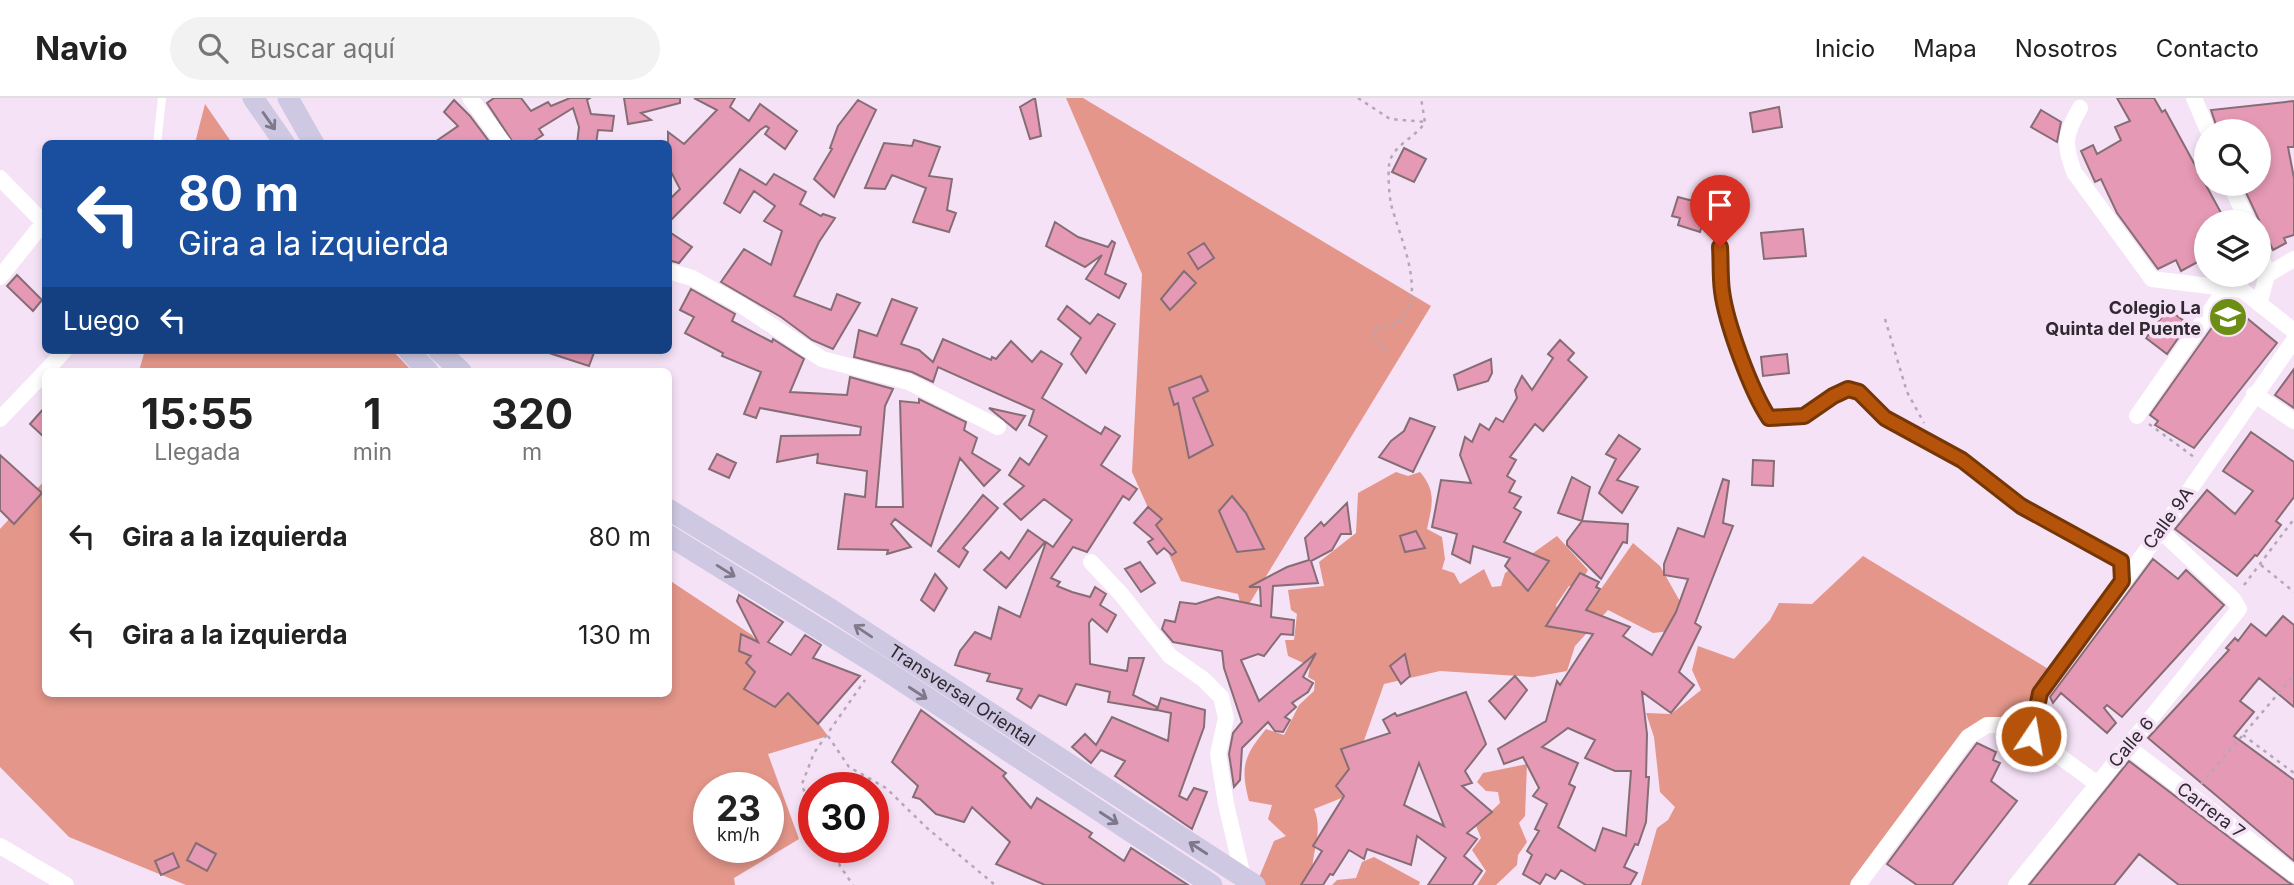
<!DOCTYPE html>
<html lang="es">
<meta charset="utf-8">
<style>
body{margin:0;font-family:Inter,sans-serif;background:#f2f2f2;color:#222;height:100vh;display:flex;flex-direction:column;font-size:26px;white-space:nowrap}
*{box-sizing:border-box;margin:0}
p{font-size:23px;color:#767676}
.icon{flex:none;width:38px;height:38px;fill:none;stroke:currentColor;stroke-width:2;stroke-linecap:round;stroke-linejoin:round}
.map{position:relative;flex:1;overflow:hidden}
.details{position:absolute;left:42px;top:270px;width:630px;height:329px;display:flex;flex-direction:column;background:#fff;border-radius:10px;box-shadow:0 4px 10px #0003}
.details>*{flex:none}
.hud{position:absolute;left:42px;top:42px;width:630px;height:214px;border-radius:10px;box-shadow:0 4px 10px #0003;background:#1a4fa0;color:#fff;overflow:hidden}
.buttons{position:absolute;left:2194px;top:21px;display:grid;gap:14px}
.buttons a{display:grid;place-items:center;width:77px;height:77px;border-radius:50%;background:#fff;box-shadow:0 4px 10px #0003;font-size:35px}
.speed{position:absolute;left:693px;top:674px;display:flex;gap:14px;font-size:35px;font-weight:700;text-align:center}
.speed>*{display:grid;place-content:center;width:91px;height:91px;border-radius:50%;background:#fff;box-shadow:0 4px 10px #0003;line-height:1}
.speed small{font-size:18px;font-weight:400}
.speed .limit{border:10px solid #d22;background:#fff;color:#111}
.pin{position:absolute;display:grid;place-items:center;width:60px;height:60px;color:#fff;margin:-72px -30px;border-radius:50% 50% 50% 0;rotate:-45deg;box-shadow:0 0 7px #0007}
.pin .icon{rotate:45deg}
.me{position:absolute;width:77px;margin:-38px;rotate:12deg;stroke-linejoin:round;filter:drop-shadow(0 0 5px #0008)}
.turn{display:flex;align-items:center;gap:24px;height:147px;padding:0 21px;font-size:32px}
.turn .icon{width:91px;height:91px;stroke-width:2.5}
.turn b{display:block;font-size:49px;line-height:60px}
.then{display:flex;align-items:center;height:66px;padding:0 21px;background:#0003;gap:14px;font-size:26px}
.eta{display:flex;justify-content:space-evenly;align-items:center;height:119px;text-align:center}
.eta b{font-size:42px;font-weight:700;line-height:49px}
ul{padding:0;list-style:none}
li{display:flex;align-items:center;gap:21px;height:98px;padding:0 21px}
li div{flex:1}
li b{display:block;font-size:26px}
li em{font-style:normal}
header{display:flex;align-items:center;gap:42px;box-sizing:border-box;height:98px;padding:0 35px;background:#fff;border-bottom:2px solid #e0e0e0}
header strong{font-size:33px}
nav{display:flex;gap:38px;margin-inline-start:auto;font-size:24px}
.search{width:490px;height:63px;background:#f2f2f2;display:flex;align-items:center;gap:18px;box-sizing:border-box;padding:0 24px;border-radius:38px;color:#767676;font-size:26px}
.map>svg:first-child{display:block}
</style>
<header>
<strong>Navio</strong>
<div class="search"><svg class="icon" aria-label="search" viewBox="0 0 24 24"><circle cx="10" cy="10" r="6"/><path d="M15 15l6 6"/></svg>Buscar aquí</div>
<nav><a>Inicio</a><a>Mapa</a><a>Nosotros</a><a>Contacto</a></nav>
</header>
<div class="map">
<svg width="2294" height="787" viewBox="0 0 2294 787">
<rect width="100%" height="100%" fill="#f5e2f6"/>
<path fill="#e4968a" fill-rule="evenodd" d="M 1066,0 L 1083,0 L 1431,208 L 1243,516 L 1238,496 L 1181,483 L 1132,374 L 1142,176 Z
M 205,6 L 232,45 L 195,45 Z
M 145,252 L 392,252 L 412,273 L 139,273 Z
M 1396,374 L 1408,378 L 1420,374 C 1437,394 1432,407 1427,431 L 1442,439 L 1445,461 L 1442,471 L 1454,475 L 1460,486 L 1484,471 L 1492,489 L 1501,488 L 1505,475 L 1557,438 L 1588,472 L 1579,488 L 1569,488 L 1556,507 L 1560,520 L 1585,514 L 1633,445 L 1660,468 L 1686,514 L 1679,532 L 1653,535 L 1608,512 L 1575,548 L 1567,573 L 1533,579 L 1440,573 L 1384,586 L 1344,699 L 1314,711 C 1325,736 1308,758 1313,787 L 1256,787 L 1274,743 L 1286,738 L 1268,721 L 1272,707 L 1249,703 C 1240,668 1244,658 1266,631 L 1284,637 L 1299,607 L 1314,593 L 1315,583 L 1308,579 L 1310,568 L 1288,558 L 1285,542 L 1294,542 L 1297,516 L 1291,512 L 1288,492 L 1324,488 L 1319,464 L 1356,435 L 1358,395 Z
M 45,382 L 46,595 L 668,595 L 669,482 L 752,537 L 828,638 L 768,656 L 799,741 L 734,780 L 735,787 L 186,787 L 69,739 L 0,669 L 0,431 ZM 709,690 L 768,690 L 768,749 L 709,749 Z
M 1863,458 L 2050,572 L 2017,627 L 1987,627 L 1858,787 L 1641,787 L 1657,730 L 1668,722 L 1675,709 L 1660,694 L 1654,639 L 1646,615 L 1671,616 L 1701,592 L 1692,572 L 1698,548 L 1734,561 L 1770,522 L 1779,505 L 1812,506 Z
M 1527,666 L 1525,718 L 1519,725 L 1527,744 L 1518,757 L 1517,767 L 1496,787 L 1477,787 L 1486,773 L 1472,752 L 1481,740 L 1476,728 L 1500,705 L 1498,694 L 1486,693 L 1477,684 L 1483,675 Z
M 1374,759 L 1420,784 L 1419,787 L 1332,787 L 1337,782 L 1356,780 L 1362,764 Z"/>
<path fill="#e599b4" stroke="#866d75" stroke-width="2" fill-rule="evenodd" d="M 494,0 L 521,0 L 531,13 L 548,4 L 551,8 L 570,0 L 590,0 L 587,2 L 591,16 L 614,18 L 612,33 L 598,32 L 596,46 L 577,46 L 579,29 L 573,10 L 539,31 L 543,37 L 529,46 L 514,46 L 487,5 Z
M 624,0 L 680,0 L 680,5 L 641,15 L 651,22 L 628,26 Z
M 694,0 L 735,0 L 730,9 L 749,23 L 760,6 L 797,33 L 785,51 L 765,36 L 769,30 L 766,28 L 760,32 L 668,125 L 668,103 L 680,91 L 668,68 L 668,34 L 684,46 L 717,12 Z
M 1035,0 L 1041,38 L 1030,41 L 1020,9 Z
M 2117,0 L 2154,0 L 2162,14 L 2165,12 L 2226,124 L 2207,124 L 2207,159 L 2181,173 L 2176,162 L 2158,171 L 2117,115 L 2101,81 L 2095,84 L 2081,53 L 2093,47 L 2097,56 L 2121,42 L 2115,29 L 2130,23 Z
M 454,2 L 470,18 L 491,46 L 432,46 L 458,28 L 444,14 Z
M 858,2 L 876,12 L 834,99 L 814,81 L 832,51 L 830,50 L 838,28 Z
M 2294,3 L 2294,49 L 2288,49 L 2294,80 L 2294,137 L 2284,140 L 2286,145 L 2273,152 L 2242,86 L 2259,86 L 2259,33 L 2218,33 L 2211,12 Z
M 1779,9 L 1782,29 L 1753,34 L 1750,15 Z
M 2041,12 L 2061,24 L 2057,44 L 2031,29 Z
M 914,42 L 940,49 L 929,78 L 952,81 L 947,112 L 956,115 L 949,134 L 913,124 L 926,90 L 892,77 L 885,91 L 865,90 L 884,45 L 912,48 Z
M 1404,50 L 1426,61 L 1414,84 L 1392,74 Z
M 740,71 L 766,87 L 774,76 L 806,94 L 800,106 L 821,118 L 823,116 L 835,120 L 819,144 L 794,198 L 831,212 L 837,196 L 860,205 L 833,251 L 812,242 L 781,219 L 721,184 L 744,151 L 771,167 L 782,133 L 764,123 L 775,108 L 754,93 L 740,115 L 724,105 Z
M 1678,99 L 1708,107 L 1700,134 L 1678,127 L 1680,120 L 1672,118 Z
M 1055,124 L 1078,139 L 1108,149 L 1112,143 L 1115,145 L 1105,176 L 1126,186 L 1119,200 L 1086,181 L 1102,157 L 1085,169 L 1046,148 Z
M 1803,131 L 1806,158 L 1764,161 L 1761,135 Z
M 668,133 L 692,149 L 679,165 L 668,162 Z
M 1204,145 L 1214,160 L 1198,171 L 1188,155 Z
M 1184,173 L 1196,185 L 1170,212 L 1161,201 Z
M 17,177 L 42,202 L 33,213 L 7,188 Z
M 691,191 L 735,216 L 732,223 L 772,244 L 773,241 L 804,261 L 790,294 L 847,297 L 850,279 L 893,291 L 885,308 L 876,409 L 903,409 L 900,303 L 919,305 L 919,301 L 966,324 L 964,332 L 977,340 L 972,355 L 1000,372 L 984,388 L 960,360 L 931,448 L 895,421 L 891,426 L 911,449 L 887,456 L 888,452 L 838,451 L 845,396 L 865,399 L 867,373 L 817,365 L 818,356 L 777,364 L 781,338 L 860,337 L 861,329 L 760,310 L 756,320 L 744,316 L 761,274 L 722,258 L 723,255 L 685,235 L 694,219 L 680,212 Z
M 892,201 L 917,210 L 901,246 L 919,252 L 933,264 L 943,241 L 991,262 L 992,259 L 996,261 L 1011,243 L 1032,264 L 1041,253 L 1062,266 L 1042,300 L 1101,336 L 1105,329 L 1120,338 L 1101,367 L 1137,391 L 1129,402 L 1123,398 L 1087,454 L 1073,449 L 1051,480 L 1060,484 L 1057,488 L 1072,494 L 1090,499 L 1095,489 L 1106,496 L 1100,507 L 1116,517 L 1107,534 L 1092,521 L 1089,525 L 1090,566 L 1127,573 L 1129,560 L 1144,560 L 1133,597 L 1157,609 L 1156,612 L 1108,604 L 1110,594 L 1076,586 L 1066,607 L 1039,597 L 1031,610 L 1017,601 L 1022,591 L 987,583 L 990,576 L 955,567 L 960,553 L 975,534 L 991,541 L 999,509 L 1020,519 L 1046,444 L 1053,449 L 1072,422 L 1044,401 L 1021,422 L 1004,406 L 1024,388 L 1009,377 L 1020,360 L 1029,367 L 1047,338 L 1029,327 L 1034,312 L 938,269 L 933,284 L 912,274 L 854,259 L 859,232 L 877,238 Z
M 2231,207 L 2277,245 L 2194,350 L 2155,327 L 2158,323 L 2150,317 L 2213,228 Z
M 1067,208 L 1090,226 L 1098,216 L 1115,226 L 1086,275 L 1071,256 L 1081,240 L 1058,221 Z
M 2168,211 L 2188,226 L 2167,256 L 2146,240 Z
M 1560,242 L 1574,255 L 1568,262 L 1587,279 L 1543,333 L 1535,326 L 1510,359 L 1516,362 L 1507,378 L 1515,383 L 1509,394 L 1521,399 L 1514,410 L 1521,414 L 1504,444 L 1549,463 L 1528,493 L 1505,468 L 1510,460 L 1473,448 L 1470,465 L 1452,456 L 1457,436 L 1432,429 L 1441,382 L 1471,385 L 1460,357 L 1465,339 L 1472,344 L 1480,326 L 1489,332 L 1496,320 L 1503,324 L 1517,300 L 1515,292 L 1522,278 L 1532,292 L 1553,260 L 1548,256 Z
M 549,252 L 595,252 L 589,268 L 549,255 Z
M 1787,256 L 1789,275 L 1763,278 L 1761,259 Z
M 1491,261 L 1492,275 L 1488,283 L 1458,292 L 1454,277 Z
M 2294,271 L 2294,310 L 2275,297 Z
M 1201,278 L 1208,293 L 1193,300 L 1213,347 L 1189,360 L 1178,305 L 1174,307 L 1169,290 Z
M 46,308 L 46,341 L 30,326 Z
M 989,310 L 1025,318 L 1016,332 Z
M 1410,320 L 1435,329 L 1413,374 L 1379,359 L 1391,343 L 1404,333 Z
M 2251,334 L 2294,364 L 2294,399 L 2276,423 L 2281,427 L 2257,458 L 2255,457 L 2237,478 L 2175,431 L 2207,392 L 2235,416 L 2253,393 L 2223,373 Z
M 1619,337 L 1640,351 L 1617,382 L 1638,389 L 1622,415 L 1599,395 L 1616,361 L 1606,356 Z
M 717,356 L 736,365 L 729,380 L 709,371 Z
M 0,357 L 42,395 L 14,426 L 0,412 Z
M 1753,362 L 1774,363 L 1773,388 L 1752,387 Z
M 1572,379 L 1590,389 L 1582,423 L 1628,426 L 1627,445 L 1623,444 L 1601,481 L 1567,447 L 1567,443 L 1582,423 L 1558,415 Z
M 1723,381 L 1729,383 L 1723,425 L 1733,428 L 1695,525 L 1701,529 L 1679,574 L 1694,587 L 1671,615 L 1642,594 L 1647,636 L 1646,679 L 1649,679 L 1646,724 L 1638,747 L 1635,746 L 1624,769 L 1637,775 L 1630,787 L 1586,787 L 1561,772 L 1555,781 L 1546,776 L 1540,786 L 1523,776 L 1532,757 L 1527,753 L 1539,733 L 1535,731 L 1547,706 L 1533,698 L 1539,690 L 1523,659 L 1504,666 L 1498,651 L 1546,623 L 1557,583 L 1560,587 L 1593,536 L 1546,528 L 1580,475 L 1599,484 L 1596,489 L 1600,491 L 1586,512 L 1630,529 L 1623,538 L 1652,557 L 1676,514 L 1688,481 L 1664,477 L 1664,466 L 1678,430 L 1704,439 ZM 1568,630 L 1595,642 L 1585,660 L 1615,673 L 1631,673 L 1626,738 L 1603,730 L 1595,753 L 1558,729 L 1575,689 L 1569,686 L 1578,665 L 1542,649 Z
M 983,397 L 998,410 L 963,450 L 968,454 L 959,469 L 938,453 Z
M 1232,398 L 1246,415 L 1264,451 L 1237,454 L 1219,413 Z
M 1347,405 L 1351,436 L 1341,436 L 1332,452 L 1311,463 L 1318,485 L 1273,488 L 1271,519 L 1294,522 L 1293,537 L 1281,536 L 1264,558 L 1258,556 L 1241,562 L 1259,603 L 1316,555 L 1303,579 L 1313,585 L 1308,594 L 1292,605 L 1296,609 L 1285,619 L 1290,622 L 1283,634 L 1275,633 L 1268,624 L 1242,650 L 1240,682 L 1234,689 L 1229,656 L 1233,635 L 1242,624 L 1224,570 L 1222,553 L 1173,544 L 1162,531 L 1165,522 L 1175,524 L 1180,504 L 1196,506 L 1218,499 L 1261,508 L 1260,489 L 1249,489 L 1287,469 L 1309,462 L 1305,440 L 1321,424 L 1324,428 Z
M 1148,409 L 1162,421 L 1156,427 L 1176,454 L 1172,457 L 1164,450 L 1157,456 L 1148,444 L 1153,441 L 1134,425 Z
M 1028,432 L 1045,444 L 1006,490 L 984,472 L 1001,454 L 1009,461 Z
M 1416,433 L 1425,450 L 1405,454 L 1400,438 Z
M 2153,461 L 2178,481 L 2186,472 L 2224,507 L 2122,619 L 2107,607 L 2104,610 L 2116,625 L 2107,635 L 2061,595 L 2053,605 L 2050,599 Z
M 1140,464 L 1155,485 L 1141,494 L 1125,471 Z
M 935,476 L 947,490 L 934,513 L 921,502 Z
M 739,497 L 783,524 L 768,544 L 791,557 L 805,537 L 821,547 L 813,560 L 860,578 L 818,626 L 788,595 L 775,609 L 744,591 L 755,574 L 746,565 L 751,558 L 739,553 L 741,536 L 758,544 L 737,503 Z
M 2283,518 L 2294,527 L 2294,609 L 2259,580 L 2240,603 L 2254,614 L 2234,638 L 2294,682 L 2294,763 L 2148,640 L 2229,552 L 2226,550 L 2235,540 L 2238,543 L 2251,526 L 2266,538 Z
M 1405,556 L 1410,578 L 1401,586 L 1390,568 Z
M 1515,578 L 1527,592 L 1505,621 L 1489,603 Z
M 1466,594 L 1486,646 L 1465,673 L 1472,685 L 1462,688 L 1492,714 L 1467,735 L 1477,741 L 1464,758 L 1482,773 L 1472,787 L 1428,787 L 1446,760 L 1417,738 L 1411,767 L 1367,751 L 1364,761 L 1349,752 L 1333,777 L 1330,776 L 1323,787 L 1301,787 L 1322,753 L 1313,748 L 1344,698 L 1336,688 L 1349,671 L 1341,651 L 1390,635 L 1383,622 L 1395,615 L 1397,618 ZM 1419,665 L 1444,728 L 1404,707 Z
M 1161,600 L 1205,612 L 1204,629 L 1179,698 L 1187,702 L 1194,690 L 1207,694 L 1192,731 L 1115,678 L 1125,663 L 1101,652 L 1091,665 L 1072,649 L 1085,636 L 1096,647 L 1112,619 L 1168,643 L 1171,615 L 1157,612 Z
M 921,612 L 1006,675 L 1003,678 L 1031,710 L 1037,700 L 1092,735 L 1089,739 L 1124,763 L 1131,750 L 1188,787 L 1045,787 L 996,766 L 1010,744 L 972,709 L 964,724 L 936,716 L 920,701 L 913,699 L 918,688 L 892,664 Z
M 1977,645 L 1996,654 L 1993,662 L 2000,665 L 1991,683 L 2017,703 L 1952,787 L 1917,787 L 1887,766 Z
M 2129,663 L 2288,784 L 2293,787 L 2179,787 L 2139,756 L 2114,787 L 2029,787 Z
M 196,745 L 216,756 L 207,773 L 187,762 Z
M 173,755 L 179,769 L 161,777 L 155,763 Z"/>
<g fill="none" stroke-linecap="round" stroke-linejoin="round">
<path stroke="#b6a7b7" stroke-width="2.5" stroke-dasharray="3.5 5" stroke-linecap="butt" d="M 1358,0 L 1390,21 L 1425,24
M 1885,221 L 1907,294 L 1924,325
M 1385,252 L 1375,240 L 1373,232 C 1381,230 1392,229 1399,223 C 1429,198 1398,135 1391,106 C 1389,96 1388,78 1389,68 C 1390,48 1416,40 1425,24 L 1421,0
M 2149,326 L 2194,359
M 2261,467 L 2294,494
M 2244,487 L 2294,421
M 2243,637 L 2294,675
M 828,638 L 849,669 L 886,690 L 927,730 L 995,787
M 2201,686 L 2294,577
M 814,726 L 802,686 L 814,655 L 865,582
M 834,749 L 840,768 L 853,787"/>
<path stroke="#fff" stroke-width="8" d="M 157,46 L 162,0
M 1719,125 L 1722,193 L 1760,307 L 1769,320 L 1804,318 L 1833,298 L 1848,291 L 1859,294 L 1885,320 L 1962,361 L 2021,408 L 2121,462 L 2122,483"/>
<path stroke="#fff" stroke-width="16" d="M 470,0 L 504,46
M 2194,0 L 2208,33
M 2080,10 C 2065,36 2063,45 2074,74 L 2152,181 L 2242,192 L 2294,233
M 0,80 L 46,127
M 2230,86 L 2248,124
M 668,173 L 692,180 L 741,207 L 822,261 L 909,284 L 998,329
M 2267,177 L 2294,161
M 0,179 L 44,124
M 2259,206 L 2267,177 L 2259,150
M 46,273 L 65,252
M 2254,296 L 2294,323
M 2137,318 L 2226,190
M 0,321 L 46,273
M 1091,464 L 1121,496 L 1170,558 L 1203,581 L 1221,599 L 1226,620 L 1218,656 L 1226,706 L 1243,779
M 2031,637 L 2040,595 L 2161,433 L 2294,242
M 2128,649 L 2294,776
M 0,748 L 66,787
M 1858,787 L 1968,639 L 1987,627 L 2017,627 L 2096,685
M 2016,787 L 2239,511 L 2233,501 L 2161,433"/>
<g stroke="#cec8e2" stroke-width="21">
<path d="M 253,0 L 285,46"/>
<path d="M 288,0 L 314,46"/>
<path d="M 408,252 L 428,273"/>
<path d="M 438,252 L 461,273"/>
<path id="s1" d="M 668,411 L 832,512 L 1255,787"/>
<path d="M 668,437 L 876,566 L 1212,787"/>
</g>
</g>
<defs><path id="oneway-shaft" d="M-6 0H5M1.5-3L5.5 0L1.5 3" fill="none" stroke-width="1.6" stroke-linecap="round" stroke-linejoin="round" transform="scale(1.75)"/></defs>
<g stroke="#7f788a">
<use href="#oneway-shaft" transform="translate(269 23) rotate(55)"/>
<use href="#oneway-shaft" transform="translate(726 473) rotate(32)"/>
<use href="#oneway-shaft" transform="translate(863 533) rotate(-146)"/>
<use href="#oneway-shaft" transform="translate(918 595) rotate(33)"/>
<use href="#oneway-shaft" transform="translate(1109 720) rotate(33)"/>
<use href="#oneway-shaft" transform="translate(1198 750) rotate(-147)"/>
</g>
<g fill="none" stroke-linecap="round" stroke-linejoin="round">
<defs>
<path id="route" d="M 1720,149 C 1721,163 1720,178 1722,193 C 1726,225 1751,293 1769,320 L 1804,318 L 1833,298 L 1848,291 L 1859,294 L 1885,320 L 1962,362 L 2021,408 L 2121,463 L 2122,483 L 2040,595 L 2031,638"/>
</defs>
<use href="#route" stroke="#753606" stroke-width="18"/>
<use href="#route" stroke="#b45309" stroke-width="12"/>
</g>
<defs>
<symbol id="school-disc" viewBox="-11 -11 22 22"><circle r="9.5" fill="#6c8e14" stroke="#f5e2f6"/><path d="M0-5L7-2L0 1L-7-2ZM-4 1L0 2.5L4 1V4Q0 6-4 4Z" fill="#fff"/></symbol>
</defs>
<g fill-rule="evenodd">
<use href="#school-disc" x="2206" y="197" width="44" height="44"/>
</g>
<g text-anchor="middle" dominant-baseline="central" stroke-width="7" stroke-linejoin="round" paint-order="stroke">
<g font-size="18" font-weight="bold" fill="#302931" stroke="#f5e2f6" text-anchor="end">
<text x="2201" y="209">Colegio La<tspan x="2201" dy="21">Quinta del Puente</tspan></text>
</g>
<g font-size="18" fill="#302931" stroke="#f5e2f6">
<text transform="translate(2168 420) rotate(-54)">Calle 9A</text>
<text stroke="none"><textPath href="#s1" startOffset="348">Transversal Oriental</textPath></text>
<text transform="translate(2131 644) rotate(-50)">Calle 6</text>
<text transform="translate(2211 712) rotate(37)">Carrera 7</text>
</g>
</g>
</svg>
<div class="buttons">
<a><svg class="icon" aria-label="search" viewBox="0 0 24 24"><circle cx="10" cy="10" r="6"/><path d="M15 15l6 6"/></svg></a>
<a><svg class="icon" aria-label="layers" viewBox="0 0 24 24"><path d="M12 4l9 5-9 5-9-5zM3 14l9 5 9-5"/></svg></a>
</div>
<div class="speed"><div>23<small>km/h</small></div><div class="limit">30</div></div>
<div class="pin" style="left:1720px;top:149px;background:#d93025"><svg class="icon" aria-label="arrive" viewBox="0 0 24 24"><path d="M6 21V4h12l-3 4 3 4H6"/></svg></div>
<svg class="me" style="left:2031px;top:638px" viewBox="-20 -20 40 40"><circle r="17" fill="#b45309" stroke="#fff" stroke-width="3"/><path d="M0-11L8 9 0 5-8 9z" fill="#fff"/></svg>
<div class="hud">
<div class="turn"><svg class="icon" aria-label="left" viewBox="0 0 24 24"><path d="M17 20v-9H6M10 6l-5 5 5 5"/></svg><div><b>80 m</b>Gira a la izquierda</div></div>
<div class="then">Luego<svg class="icon" aria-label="left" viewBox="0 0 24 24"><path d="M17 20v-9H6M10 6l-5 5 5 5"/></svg></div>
</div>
<section class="details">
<div class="eta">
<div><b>15:55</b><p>Llegada</p></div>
<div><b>1</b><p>min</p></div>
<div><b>320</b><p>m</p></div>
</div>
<ul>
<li><svg class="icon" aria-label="left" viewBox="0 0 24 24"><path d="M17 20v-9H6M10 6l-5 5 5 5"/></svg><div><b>Gira a la izquierda</b></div><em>80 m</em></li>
<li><svg class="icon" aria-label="left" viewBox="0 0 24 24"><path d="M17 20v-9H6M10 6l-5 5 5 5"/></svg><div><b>Gira a la izquierda</b></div><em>130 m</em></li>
</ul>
</section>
</div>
